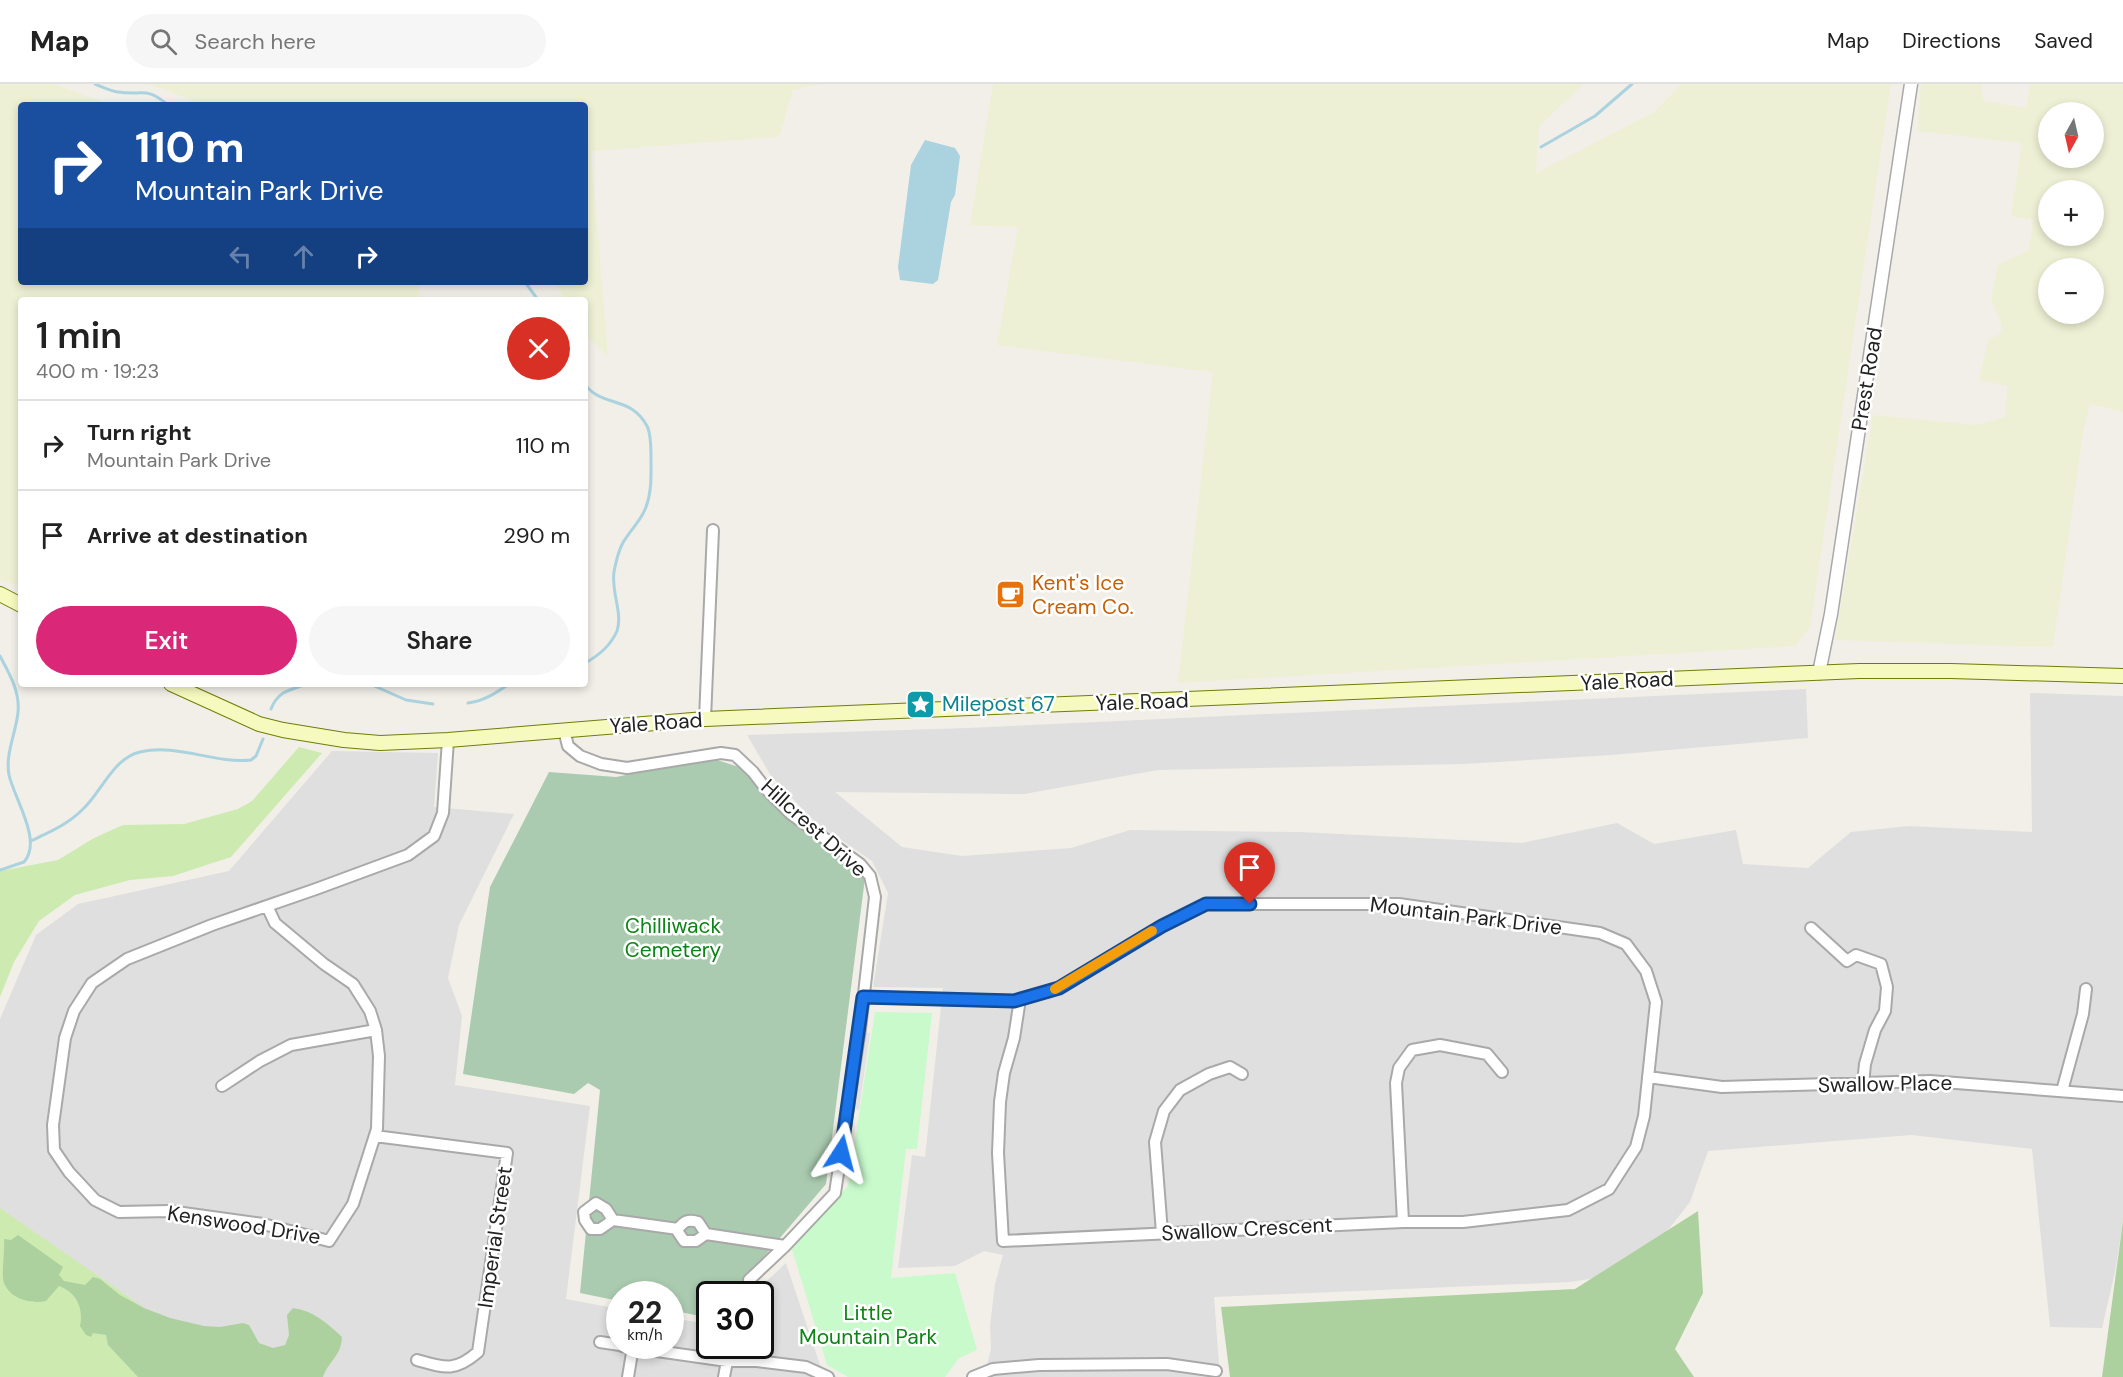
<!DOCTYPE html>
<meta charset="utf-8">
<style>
body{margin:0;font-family:"DM Sans",sans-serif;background:#f6f6f6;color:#222;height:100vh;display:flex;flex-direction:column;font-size:22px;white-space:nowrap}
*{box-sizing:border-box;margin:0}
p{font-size:20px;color:#767676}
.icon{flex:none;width:33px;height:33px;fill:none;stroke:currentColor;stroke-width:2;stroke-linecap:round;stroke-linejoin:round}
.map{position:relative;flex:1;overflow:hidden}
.drawer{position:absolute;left:18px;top:213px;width:570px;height:390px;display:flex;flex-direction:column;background:#fff;border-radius:6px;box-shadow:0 3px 9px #0003}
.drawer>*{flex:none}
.top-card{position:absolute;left:18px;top:18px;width:570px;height:183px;border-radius:6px;box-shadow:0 3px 9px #0003;background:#1a4fa0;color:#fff;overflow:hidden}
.needle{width:39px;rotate:188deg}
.tools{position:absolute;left:2038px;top:18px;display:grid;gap:12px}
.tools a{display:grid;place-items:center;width:66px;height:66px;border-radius:50%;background:#fff;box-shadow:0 3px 9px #0003;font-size:30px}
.speed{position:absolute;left:606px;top:1197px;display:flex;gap:12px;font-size:30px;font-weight:700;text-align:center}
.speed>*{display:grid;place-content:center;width:78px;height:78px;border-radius:50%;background:#fff;box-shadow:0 3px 9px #0003;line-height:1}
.speed small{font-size:15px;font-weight:400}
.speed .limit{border:3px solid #111;border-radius:9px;background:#fff;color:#111}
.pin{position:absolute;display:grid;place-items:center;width:51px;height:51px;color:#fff;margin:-62px -26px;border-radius:50% 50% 50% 0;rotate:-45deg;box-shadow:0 0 6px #0007}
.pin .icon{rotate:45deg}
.me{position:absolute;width:66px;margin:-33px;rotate:9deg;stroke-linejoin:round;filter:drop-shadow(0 0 4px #0008)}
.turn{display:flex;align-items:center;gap:21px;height:126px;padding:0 18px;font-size:27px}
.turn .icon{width:78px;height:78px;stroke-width:2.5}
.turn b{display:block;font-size:42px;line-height:51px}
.lanes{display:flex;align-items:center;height:57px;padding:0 18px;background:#0003;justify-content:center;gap:30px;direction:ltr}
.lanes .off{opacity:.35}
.round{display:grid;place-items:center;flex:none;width:63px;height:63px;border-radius:32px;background:#f6f6f6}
.head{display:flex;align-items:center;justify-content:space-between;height:102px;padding:0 18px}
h1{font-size:36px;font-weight:600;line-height:45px}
.cta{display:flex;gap:12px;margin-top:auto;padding:12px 18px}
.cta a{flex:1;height:69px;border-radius:36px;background:#db2777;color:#fff;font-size:24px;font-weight:600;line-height:69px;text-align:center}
.cta a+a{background:#f6f6f6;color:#222}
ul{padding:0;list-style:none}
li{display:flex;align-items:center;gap:18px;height:90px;padding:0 18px;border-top:2px solid #e0e0e0}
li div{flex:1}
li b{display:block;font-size:22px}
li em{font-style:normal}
header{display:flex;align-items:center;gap:36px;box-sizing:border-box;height:84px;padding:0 30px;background:#fff;border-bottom:2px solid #e0e0e0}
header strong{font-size:28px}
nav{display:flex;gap:33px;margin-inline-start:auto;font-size:21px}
.search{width:420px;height:54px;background:#f6f6f6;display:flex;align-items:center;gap:15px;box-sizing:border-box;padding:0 21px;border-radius:33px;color:#767676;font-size:22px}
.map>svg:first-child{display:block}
</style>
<header>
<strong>Map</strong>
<div class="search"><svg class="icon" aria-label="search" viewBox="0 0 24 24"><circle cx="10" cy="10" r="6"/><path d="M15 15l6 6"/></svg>Search here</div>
<nav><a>Map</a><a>Directions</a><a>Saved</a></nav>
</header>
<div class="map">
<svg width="2123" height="1293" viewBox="0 0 2123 1293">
<rect width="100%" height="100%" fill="#f2efe9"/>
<path fill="#e0dfdf" d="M 1806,605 L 1808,654 L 1611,671 L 1464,680 L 1158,686 L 1024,710 L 835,708 L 902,763 L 962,772 L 1071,764 L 1130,746 L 1300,748 L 1522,759 L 1617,739 L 1654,760 L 1736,746 L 1743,780 L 1808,784 L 1851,748 L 1909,742 L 2032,748 L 2030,609 L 2123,612 L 2123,1137 L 2115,1188 L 2102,1244 L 2050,1243 L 2032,1065 L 1912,1051 L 1708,1067 L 1690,1118 L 1635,1188 L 1570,1198 L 1214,1213 L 1220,1293 L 984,1293 L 991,1265 L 990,1242 L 995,1200 L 1003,1171 L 984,1167 L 955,1182 L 898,1184 L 912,1071 L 925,1073 L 943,904 L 873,903 L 888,809 L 872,777 L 815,738 L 771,692 L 747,651 L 967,644 Z
M 332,667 L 438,669 L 434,723 L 514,730 L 459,841 L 448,894 L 462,932 L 455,1001 L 590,1022 L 566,1215 L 619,1225 L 620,1262 L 670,1262 L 671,1234 L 709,1240 L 710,1262 L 760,1262 L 760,1210 L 753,1210 L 786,1179 L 820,1281 L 837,1293 L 268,1293 L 105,1221 L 0,1134 L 0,935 L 36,851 L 78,820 L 229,787 Z"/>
<path fill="#eef0d5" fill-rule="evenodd" d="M 0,0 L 54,0 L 112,21 L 21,21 L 21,198 L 418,198 L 420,214 L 441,216 L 21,216 L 21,502 L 0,496 Z
M 149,0 L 819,0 L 793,6 L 779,53 L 591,67 L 608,272 L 585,251 L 585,216 L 564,216 L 555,198 L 585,198 L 585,21 L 204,21 Z
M 993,0 L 1584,0 L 1539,42 L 1536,89 L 1654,28 L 1681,0 L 1891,0 L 1810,543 L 1795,562 L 1178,599 L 1213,288 L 997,261 L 1018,143 L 970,141 Z
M 1921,0 L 1981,0 L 1983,17 L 2026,24 L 2030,0 L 2123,0 L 2123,328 L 2090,320 L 2083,349 L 2053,563 L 1835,556 L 1873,331 L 1976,341 L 2005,333 L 2007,302 L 1979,296 L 1988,256 L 2002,249 L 2000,236 L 1991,215 L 1998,181 L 2029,166 L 2033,136 L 2011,132 L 2022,59 L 1917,47 ZM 2049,28 L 2094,28 L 2094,74 L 2049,74 ZM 2049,106 L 2094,106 L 2094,152 L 2049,152 ZM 2049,184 L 2094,184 L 2094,230 L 2049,230 Z"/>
<path fill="#cdebb0" d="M 299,663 L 322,669 L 231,773 L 173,792 L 130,796 L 75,811 L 39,837 L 14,878 L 0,913 L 0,787 L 58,776 L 94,754 L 123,741 L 184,740 L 238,725 L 252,717 Z
M 0,1124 L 195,1259 L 260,1293 L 0,1293 Z"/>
<path fill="#add19e" d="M 1698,1127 L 1703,1209 L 1675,1265 L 1694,1293 L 1230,1293 L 1221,1223 L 1575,1205 Z
M 2123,1137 L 2123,1293 L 2102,1293 Z
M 18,1151 L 63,1183 L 59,1191 L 64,1197 L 85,1201 L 93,1193 L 100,1195 L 120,1211 L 144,1224 L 170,1234 L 204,1242 L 220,1243 L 243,1239 L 249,1241 L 259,1259 L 273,1264 L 285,1261 L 289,1251 L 287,1231 L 293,1224 C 314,1227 327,1239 342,1253 C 341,1273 329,1276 323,1293 L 138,1293 L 108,1261 L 106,1251 L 93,1249 L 91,1253 L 86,1251 L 80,1242 C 84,1224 76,1208 59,1202 L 46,1217 C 32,1220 11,1216 4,1199 C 1,1191 5,1167 4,1155 L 11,1156 Z"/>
<path fill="#aacbaf" d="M 711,674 L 745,685 L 761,710 L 865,794 L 826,1100 L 732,1210 L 710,1210 L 709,1234 L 671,1226 L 670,1210 L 620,1210 L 619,1217 L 580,1209 L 600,1006 L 588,999 L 574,1010 L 463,990 L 490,803 L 549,688 L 616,693 Z"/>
<path fill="#c8facc" d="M 875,928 L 932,929 L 917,1065 L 906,1065 L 891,1194 L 955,1189 L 977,1266 L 959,1274 L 945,1293 L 848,1293 L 827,1281 L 792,1165 L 848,1102 Z"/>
<path fill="#e2e2e2" d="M 863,948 L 870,949 L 859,1026 L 852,1024 Z"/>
<path fill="#aad3df" d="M 925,56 L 955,64 L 960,72 L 955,111 L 951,118 L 938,196 L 933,200 L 900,196 L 898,183 L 911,81 Z"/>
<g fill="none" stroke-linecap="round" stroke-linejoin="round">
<path stroke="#aad3df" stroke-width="3" d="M 95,0 C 103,3 110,7 118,8 C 143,12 146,2 168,21
M 1541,63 L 1595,32 L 1632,0
M 525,198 L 538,216
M 585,300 C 601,324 631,311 647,342 C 651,350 651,364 651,373 C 651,391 652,407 646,423 C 642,435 633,443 626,454 C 619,463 616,477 614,488 C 611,508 623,529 617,547 C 611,561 598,572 585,579
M 0,572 C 9,589 20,607 18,628 C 16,649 5,670 9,691 C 14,714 43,757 24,778 L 0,786
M 370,600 L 406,616 L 433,620
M 468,619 C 484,617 496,609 509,600
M 271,625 C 278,607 290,606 307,600
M 31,757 C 49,748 67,741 82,726 C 101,709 113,674 140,668 C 177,659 214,680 251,676 L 256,672 L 263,655"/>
<defs>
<path id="minor" d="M 705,635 L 713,446
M 564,646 L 568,662 L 580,672 L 601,680 L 627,684 L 721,669 L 735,671 L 753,688 L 766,705 L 791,730 L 860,780 L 870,792 L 875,813 L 860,945 L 835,1109 L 785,1162 L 749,1196
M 267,822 L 275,839 L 324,880 L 353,900 L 370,927 L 376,946 L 379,972 L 377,1045 L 353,1120 L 329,1157 L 263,1140 L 169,1127 L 119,1128 L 95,1116 L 69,1088 L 54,1066 L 53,1041 L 65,954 L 74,927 L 92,899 L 127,875 L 212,841 L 316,805 L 408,771 L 434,752 L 443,729 L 448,656
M 1811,844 L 1847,877 L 1856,871 L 1881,880 L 1887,903 L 1885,927 L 1875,946 L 1865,980 L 1863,1000
M 863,913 L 1014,917 L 1059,904 L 1162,842 L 1206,820 L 1399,820 L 1600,849 L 1626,860 L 1646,887 L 1656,918 L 1644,1032 L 1636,1063 L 1609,1105 L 1568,1126 L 1463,1138 L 1403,1138 L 1003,1157 L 998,1069 L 1000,1018 L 1004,989 L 1014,954 L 1020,915
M 1648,993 L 1722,1003 L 1930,997 L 2123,1012
M 222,1002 L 260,977 L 291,961 L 376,946
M 2062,1007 L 2083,930 L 2086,905
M 375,1052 L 507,1069 L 478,1268 C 455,1288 445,1284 417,1276
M 613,1136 L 606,1125 L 596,1119 L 584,1128 L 585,1136 L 591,1145 L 600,1145 L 613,1136 L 678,1145
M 1403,1138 L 1396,999 L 1399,984 L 1412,966 L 1440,961 L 1487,970 L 1502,988
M 678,1145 L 678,1148 L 684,1157 L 696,1157 L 706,1150 L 785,1162
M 678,1145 C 684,1137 688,1135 698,1138 L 706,1150
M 1162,1149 L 1155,1058 L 1164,1027 L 1180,1006 L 1209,990 L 1230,983 L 1242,990
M 600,1258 L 620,1261
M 622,1262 L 727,1277 L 757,1277 L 806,1283 L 828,1293
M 628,1293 L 633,1263
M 724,1293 L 727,1277
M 973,1293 L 993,1285 L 1039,1281 L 1167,1280 L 1216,1287"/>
<path id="tertiary" d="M 1819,589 L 1831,530 L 1911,0"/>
<path id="secondary" d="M 0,510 L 21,521
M 171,600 L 259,640 L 283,646 L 344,656 L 380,659 L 448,656 L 705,635 L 1859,587 L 1951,587 L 2123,592"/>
</defs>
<use href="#minor" stroke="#a9a9a9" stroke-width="14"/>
<use href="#tertiary" stroke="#a9a9a9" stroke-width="15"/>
<use href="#secondary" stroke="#707d05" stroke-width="16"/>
<use href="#minor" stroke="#fff" stroke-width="10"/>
<use href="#tertiary" stroke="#fff" stroke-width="12"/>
<use href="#secondary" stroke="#f7fabf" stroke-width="14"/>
</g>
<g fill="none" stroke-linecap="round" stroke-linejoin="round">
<defs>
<path id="route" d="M 841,1069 L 863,913 L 1014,917 L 1059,904 L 1162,842 L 1206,820 L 1250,820"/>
</defs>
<use href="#route" stroke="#114b97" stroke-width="15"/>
<use href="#route" stroke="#1a73e8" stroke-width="10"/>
<path stroke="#f59e0b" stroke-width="10" d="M 1055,905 L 1152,847"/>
</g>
<defs>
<symbol id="cafe-square" viewBox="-11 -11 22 22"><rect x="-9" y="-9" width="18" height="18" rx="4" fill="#e8710a" stroke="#fff"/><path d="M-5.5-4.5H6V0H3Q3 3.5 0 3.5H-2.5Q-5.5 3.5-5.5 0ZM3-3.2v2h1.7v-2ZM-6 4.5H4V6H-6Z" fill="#fff"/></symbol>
<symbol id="sight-square" viewBox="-11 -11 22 22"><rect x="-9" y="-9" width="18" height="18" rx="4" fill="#0f9aa8" stroke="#fff"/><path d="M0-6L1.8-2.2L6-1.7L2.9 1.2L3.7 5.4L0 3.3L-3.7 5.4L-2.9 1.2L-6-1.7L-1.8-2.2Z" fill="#fff"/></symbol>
</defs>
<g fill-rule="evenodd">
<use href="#cafe-square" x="994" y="494" width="33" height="33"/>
<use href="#sight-square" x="904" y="604" width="33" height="33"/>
</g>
<g text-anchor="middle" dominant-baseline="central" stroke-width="5" stroke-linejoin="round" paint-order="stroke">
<g font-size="21" fill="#222" stroke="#fff">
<text transform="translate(1867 295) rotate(-81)">Prest Road</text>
<text transform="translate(1627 597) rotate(-3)">Yale Road</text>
<text transform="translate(1142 618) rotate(-2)">Yale Road</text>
<text transform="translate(656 639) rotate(-4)">Yale Road</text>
<text transform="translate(814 744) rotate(42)">Hillcrest Drive</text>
<text transform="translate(1466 832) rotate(7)">Mountain Park Drive</text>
<text transform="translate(1885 1000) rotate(-1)">Swallow Place</text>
<text transform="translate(244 1141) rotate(9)">Kenswood Drive</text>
<text transform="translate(1247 1145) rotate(-3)">Swallow Crescent</text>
<text transform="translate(495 1153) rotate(-82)">Imperial Street</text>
</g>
<g font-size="21" fill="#c56008" stroke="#fff" text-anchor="start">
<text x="1032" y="499">Kent's Ice<tspan x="1032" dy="24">Cream Co.</tspan></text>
</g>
<g font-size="21" fill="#0d838f" stroke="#fff" text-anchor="start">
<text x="942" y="620">Milepost 67</text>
</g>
<g font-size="21" fill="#0c8416" stroke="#fff">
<text x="673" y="842">Chilliwack<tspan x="673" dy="24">Cemetery</tspan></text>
<text x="868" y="1229">Little<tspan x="868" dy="24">Mountain Park</tspan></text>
</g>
</g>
</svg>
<div class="tools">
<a><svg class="needle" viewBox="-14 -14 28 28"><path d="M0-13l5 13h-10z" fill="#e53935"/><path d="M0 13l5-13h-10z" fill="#767676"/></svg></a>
<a>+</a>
<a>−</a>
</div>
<div class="speed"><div>22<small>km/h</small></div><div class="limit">30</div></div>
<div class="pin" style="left:1250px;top:820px;background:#d93025"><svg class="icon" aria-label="arrive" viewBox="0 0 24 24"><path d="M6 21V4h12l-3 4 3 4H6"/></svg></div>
<svg class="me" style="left:841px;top:1069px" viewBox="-20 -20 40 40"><path d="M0-17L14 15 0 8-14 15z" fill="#1a73e8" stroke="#fff" stroke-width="4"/></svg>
<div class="top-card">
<div class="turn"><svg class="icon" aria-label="right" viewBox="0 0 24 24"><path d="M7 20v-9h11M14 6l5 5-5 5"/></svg><div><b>110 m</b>Mountain Park Drive</div></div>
<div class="lanes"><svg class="icon off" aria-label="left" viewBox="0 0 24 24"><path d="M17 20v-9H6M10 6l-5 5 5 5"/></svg><svg class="icon off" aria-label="ahead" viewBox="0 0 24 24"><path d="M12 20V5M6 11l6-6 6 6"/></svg><svg class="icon" aria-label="right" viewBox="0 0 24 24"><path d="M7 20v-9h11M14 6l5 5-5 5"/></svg></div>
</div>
<section class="drawer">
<div class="head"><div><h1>1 min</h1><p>400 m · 19:23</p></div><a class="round" style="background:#d93025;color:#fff"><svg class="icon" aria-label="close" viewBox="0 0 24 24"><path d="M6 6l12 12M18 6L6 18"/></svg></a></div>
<ul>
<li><svg class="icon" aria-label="right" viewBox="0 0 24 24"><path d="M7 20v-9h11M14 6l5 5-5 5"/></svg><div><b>Turn right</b><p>Mountain Park Drive</p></div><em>110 m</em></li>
<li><svg class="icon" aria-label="arrive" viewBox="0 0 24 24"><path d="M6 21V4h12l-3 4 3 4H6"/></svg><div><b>Arrive at destination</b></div><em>290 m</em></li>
</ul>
<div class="cta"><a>Exit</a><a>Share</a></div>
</section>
</div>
